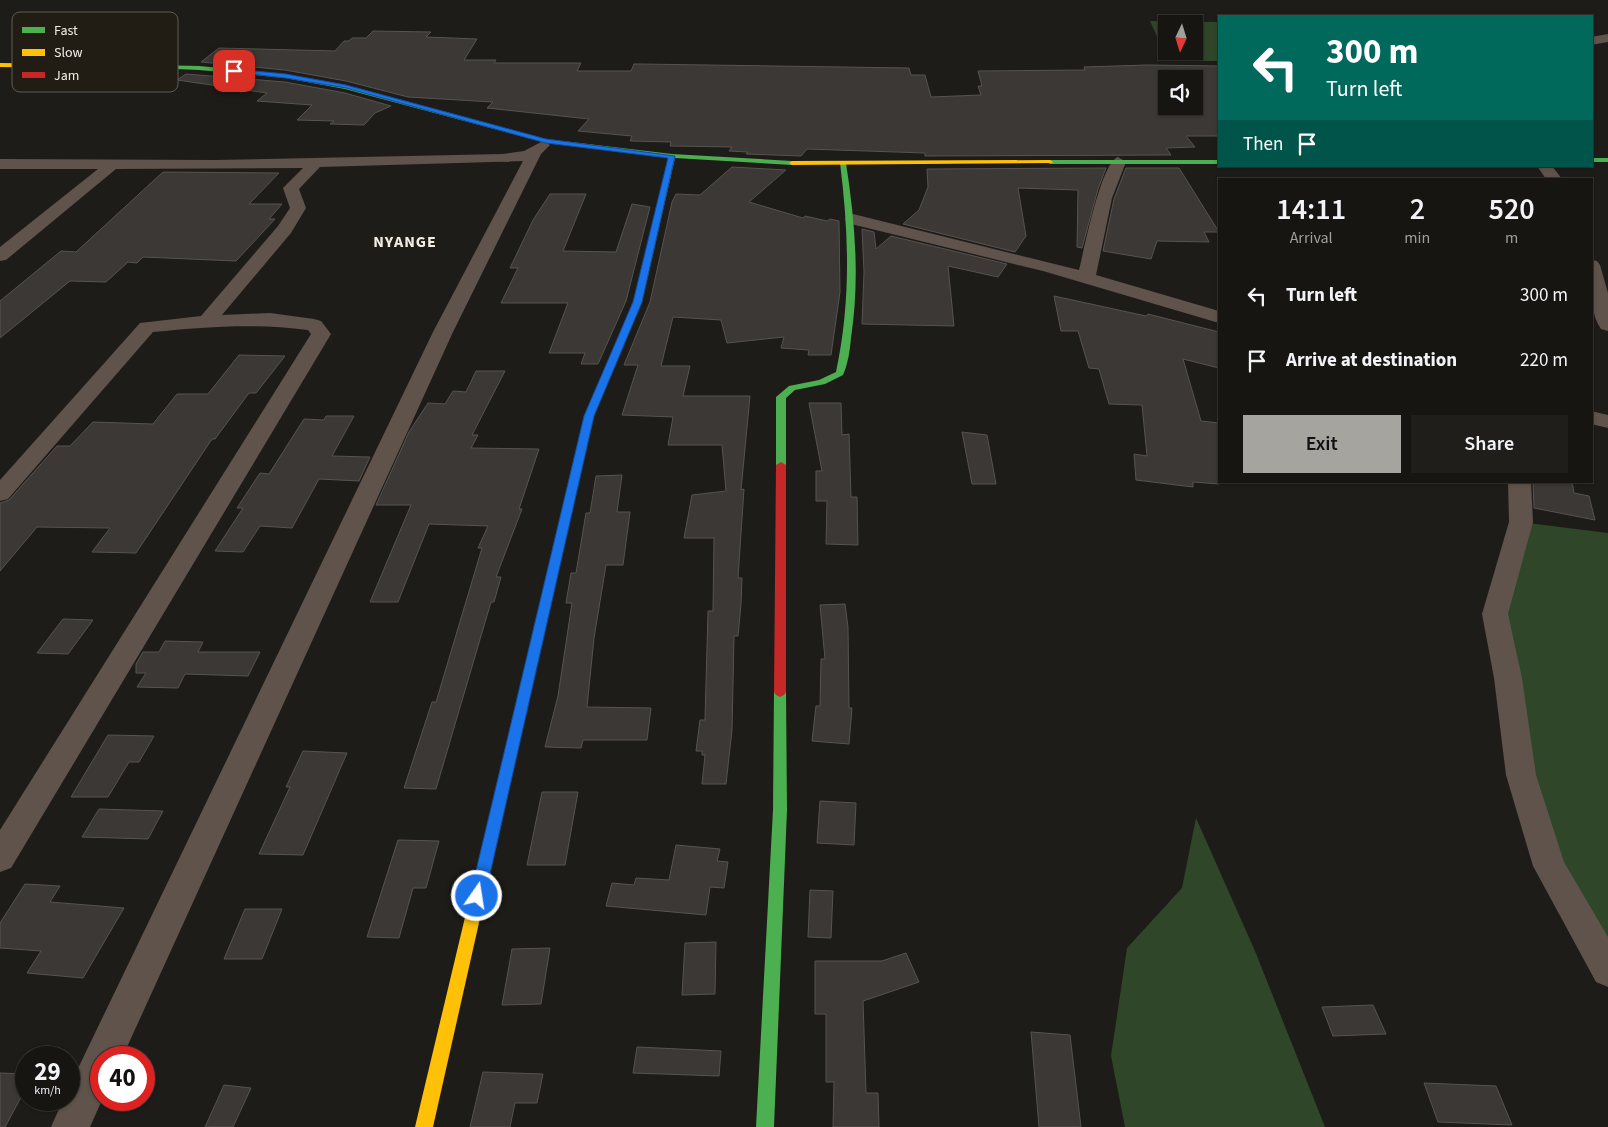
<!DOCTYPE html>
<style>
body{margin:0;font-family:"Source Sans 3",sans-serif;background:#1f1e1b;color:#f1f3f6;height:100vh;display:flex;flex-direction:column;font-size:19px;white-space:nowrap}
*{box-sizing:border-box;margin:0}
p{font-size:16px;color:#9e9f9f}
.icon{flex:none;width:28px;height:28px;fill:none;stroke:currentColor;stroke-width:2;stroke-linecap:round;stroke-linejoin:round}
.map{position:relative;flex:1;overflow:hidden}
.side{position:absolute;left:1218px;top:178px;width:375px;height:305px;display:flex;flex-direction:column;background:#161512;border-radius:0px;box-shadow:0 1px 4px #0004,0 0 0 1px #353432}
.side>*{flex:none}
.hud{position:absolute;left:1218px;top:15px;width:375px;height:152px;border-radius:0px;box-shadow:0 1px 4px #0004,0 0 0 1px #353432;background:#00695c;color:#fff;overflow:hidden}
.needle{width:32px;rotate:184deg}
.buttons{position:absolute;left:1158px;top:15px;display:grid;gap:10px}
.buttons a{display:grid;place-items:center;width:45px;height:45px;border-radius:0px;background:#161512;box-shadow:0 1px 4px #0004,0 0 0 1px #353432;font-size:25px}
.speed{position:absolute;left:15px;top:1046px;display:flex;gap:10px;font-size:25px;font-weight:700;text-align:center}
.speed>*{display:grid;place-content:center;width:65px;height:65px;border-radius:50%;background:#161512;box-shadow:0 1px 4px #0004,0 0 0 1px #353432;line-height:1}
.speed small{font-size:12px;font-weight:400}
.speed .limit{border:8px solid #d22;background:#fff;color:#111}
.pin{position:absolute;display:grid;place-items:center;width:42px;height:42px;color:#fff;margin:-21px;border-radius:10px;box-shadow:0 2px 8px #0006}
.me{position:absolute;width:55px;margin:-28px;rotate:13deg;stroke-linejoin:round;filter:drop-shadow(0 0 4px #0008)}
.turn{display:flex;align-items:center;gap:18px;height:105px;padding:0 25px;font-size:22px}
.turn .icon{width:65px;height:65px;stroke-width:2.5}
.turn b{display:block;font-size:35px;line-height:42px}
.then{display:flex;align-items:center;height:48px;padding:0 25px;background:#0003;gap:10px;font-size:19px}
.eta{display:flex;justify-content:space-evenly;align-items:center;height:85px;text-align:center}
.eta b{font-size:30px;font-weight:600;line-height:35px}
.action{display:flex;gap:10px;margin-top:auto;padding:10px 25px}
.action a{flex:1;height:58px;border-radius:0px;background:#a6a49f;color:#111;font-size:20px;font-weight:600;line-height:58px;text-align:center}
.action a+a{background:#1f1e1b;color:#f1f3f6}
ul{padding:0;list-style:none}
li{display:flex;align-items:center;gap:15px;height:65px;padding:0 25px}
li div{flex:1}
li b{display:block;font-size:19px}
li em{font-style:normal}
.map>svg:first-child{display:block}
</style>
<div class="map">
<svg width="1608" height="1127" viewBox="0 0 1608 1127">
<rect width="100%" height="100%" fill="#1e1c18"/>
<path fill="#2f4628" fill-rule="evenodd" d="M 1150,21 L 1219,22 L 1219,61 L 1168,61 ZM 1166,24 L 1194,24 L 1194,51 L 1166,51 Z
M 1521,522 L 1608,533 L 1608,970 L 1549,866 L 1495,614 Z
M 1196,818 L 1255,951 L 1325,1127 L 1125,1127 L 1111,1056 L 1127,948 L 1182,888 Z"/>
<path fill="#3c3835" stroke="#565350" fill-rule="evenodd" d="M 373,31 L 431,32 L 426,37 L 477,39 L 464,60 L 496,60 L 494,63 L 581,63 L 577,71 L 631,71 L 634,64 L 640,64 L 909,68 L 911,75 L 925,75 L 931,97 L 981,95 L 978,86 L 982,86 L 978,71 L 1085,70 L 1084,67 L 1147,65 L 1219,66 L 1219,136 L 1186,136 L 1195,147 L 1166,148 L 1171,155 L 925,156 L 925,153 L 807,149 L 801,156 L 746,154 L 748,152 L 729,151 L 732,147 L 670,146 L 671,142 L 630,141 L 632,136 L 578,131 L 589,119 L 487,108 L 493,102 L 408,97 L 346,81 L 285,70 L 201,62 L 219,48 L 335,51 L 344,41 L 349,41 L 352,38 L 366,38 ZM 1166,79 L 1194,79 L 1194,106 L 1166,106 Z
M 186,74 L 285,82 L 345,93 L 391,106 L 375,113 L 364,125 L 330,124 L 334,121 L 297,120 L 312,105 L 257,101 L 267,93 L 177,80 Z
M 732,167 L 786,170 L 749,202 L 803,218 L 805,216 L 827,221 L 830,219 L 839,221 L 840,292 L 831,355 L 808,355 L 809,350 L 781,348 L 784,337 L 727,343 L 721,320 L 673,317 L 661,366 L 690,366 L 683,396 L 750,396 L 741,490 L 744,489 L 738,578 L 742,578 L 741,604 L 738,636 L 734,636 L 732,730 L 726,784 L 702,784 L 705,755 L 702,755 L 702,751 L 696,751 L 700,720 L 705,720 L 708,611 L 713,611 L 714,538 L 684,538 L 692,495 L 726,491 L 722,445 L 668,445 L 673,417 L 622,415 L 638,365 L 624,365 L 650,302 L 672,202 L 676,194 L 700,195 Z
M 1106,168 L 1098,189 L 1082,248 L 1077,247 L 1078,190 L 1018,188 L 1026,236 L 1015,252 L 903,224 L 919,210 L 928,187 L 927,169 Z
M 1126,168 L 1179,168 L 1219,232 L 1204,232 L 1209,242 L 1157,241 L 1151,259 L 1103,251 L 1114,199 Z
M 163,172 L 279,173 L 249,204 L 282,204 L 269,219 L 275,219 L 236,261 L 143,257 L 137,263 L 128,262 L 106,282 L 70,281 L 0,338 L 0,301 L 61,251 L 76,252 Z
M 550,194 L 586,194 L 563,251 L 616,252 L 632,204 L 650,207 L 626,301 L 598,364 L 581,364 L 585,353 L 549,353 L 568,303 L 501,303 L 518,268 L 510,268 L 533,220 Z
M 862,229 L 874,232 L 876,249 L 891,236 L 1007,264 L 998,277 L 948,266 L 954,326 L 862,324 L 864,272 Z
M 1054,296 L 1146,316 L 1148,314 L 1219,332 L 1219,368 L 1183,359 L 1201,421 L 1219,423 L 1219,484 L 1193,482 L 1193,487 L 1136,480 L 1134,454 L 1147,456 L 1142,405 L 1109,404 L 1099,369 L 1089,368 L 1078,331 L 1061,331 Z
M 239,355 L 285,356 L 256,393 L 249,393 L 215,439 L 212,439 L 136,553 L 92,552 L 110,528 L 37,527 L 0,571 L 0,503 L 9,500 L 57,446 L 70,446 L 93,422 L 153,424 L 177,394 L 208,394 Z
M 476,371 L 505,371 L 472,435 L 478,435 L 471,448 L 539,449 L 519,509 L 522,509 L 496,577 L 501,577 L 494,602 L 491,602 L 436,789 L 404,788 L 432,702 L 436,702 L 482,548 L 478,548 L 488,526 L 429,524 L 398,602 L 370,602 L 411,505 L 376,505 L 409,432 L 428,403 L 445,404 L 453,391 L 466,392 Z
M 809,403 L 841,403 L 842,435 L 849,434 L 851,497 L 857,497 L 858,545 L 826,544 L 827,501 L 816,501 L 816,471 L 822,471 Z
M 326,416 L 354,416 L 332,456 L 370,457 L 359,481 L 319,479 L 292,528 L 260,526 L 243,552 L 215,551 L 243,508 L 237,508 L 260,473 L 269,474 L 304,419 L 324,420 Z
M 962,432 L 987,435 L 996,484 L 972,484 Z
M 622,475 L 617,512 L 630,512 L 623,565 L 606,565 L 594,638 L 587,707 L 651,708 L 647,740 L 583,740 L 581,748 L 545,747 L 558,696 L 572,603 L 566,603 L 571,573 L 576,573 L 586,513 L 590,513 L 596,476 Z
M 1533,481 L 1572,481 L 1574,493 L 1589,496 L 1595,520 L 1534,508 Z
M 845,604 L 848,627 L 849,708 L 852,708 L 849,744 L 812,741 L 816,706 L 820,706 L 821,659 L 825,659 L 820,605 Z
M 63,619 L 93,620 L 68,654 L 37,653 Z
M 165,641 L 203,642 L 198,652 L 260,652 L 248,676 L 185,674 L 178,688 L 137,687 L 146,673 L 136,673 L 136,664 L 143,652 L 159,652 Z
M 108,735 L 154,736 L 139,762 L 129,762 L 108,797 L 71,797 Z
M 303,751 L 347,753 L 303,855 L 259,854 L 290,787 L 286,787 Z
M 542,792 L 578,792 L 565,865 L 527,865 Z
M 820,801 L 856,803 L 854,845 L 817,843 Z
M 99,809 L 163,811 L 148,839 L 82,837 Z
M 398,840 L 439,841 L 426,888 L 413,888 L 399,938 L 367,937 Z
M 676,845 L 720,849 L 717,861 L 728,862 L 724,888 L 710,887 L 706,915 L 606,906 L 612,883 L 634,885 L 636,878 L 669,880 Z
M 25,884 L 60,886 L 50,902 L 124,908 L 83,978 L 27,973 L 41,951 L 0,948 L 0,923 Z
M 810,890 L 833,891 L 831,938 L 808,937 Z
M 245,909 L 282,909 L 262,959 L 224,959 Z
M 716,942 L 715,994 L 682,995 L 685,943 Z
M 550,948 L 541,1004 L 502,1005 L 512,949 Z
M 906,953 L 919,982 L 863,1001 L 866,1093 L 878,1093 L 879,1127 L 833,1127 L 834,1082 L 826,1082 L 826,1014 L 815,1014 L 815,961 L 882,961 Z
M 1373,1005 L 1386,1034 L 1333,1036 L 1322,1007 Z
M 1031,1032 L 1070,1035 L 1081,1127 L 1039,1127 Z
M 637,1047 L 721,1051 L 719,1076 L 633,1073 Z
M 483,1072 L 543,1074 L 537,1103 L 515,1103 L 510,1127 L 470,1127 Z
M 0,1073 L 26,1074 L 26,1088 L 5,1127 L 0,1127 Z
M 1424,1083 L 1496,1086 L 1512,1125 L 1438,1122 Z
M 224,1085 L 251,1088 L 233,1127 L 205,1127 Z"/>
<g fill="none" stroke-linecap="round" stroke-linejoin="round">
<path fill="#5f534b" fill-rule="evenodd" d="M 1608,34 L 1608,42 L 1591,45 L 1591,37 Z
M 543,141 L 550,145 L 541,154 L 453,332 L 122,1058 L 101,1058 L 102,1100 L 90,1127 L 51,1127 L 63,1100 L 69,1100 L 69,1087 L 433,332 L 523,161 L 320,167 L 299,189 L 306,208 L 291,233 L 222,315 L 270,313 L 314,319 L 321,321 L 331,334 L 11,868 L 0,872 L 0,830 L 311,334 L 308,330 C 254,323 206,327 153,332 L 8,499 L 0,501 L 0,480 L 140,323 L 201,316 L 278,226 L 290,208 L 283,188 L 303,168 L 116,169 L 6,260 L 0,261 L 0,247 L 98,169 L 0,169 L 0,159 L 215,160 L 503,154 L 524,151 Z
M 1118,157 L 1126,162 L 1112,198 L 1096,275 L 1219,311 L 1219,323 L 1043,271 L 847,223 L 845,219 L 847,215 L 853,214 L 1079,270 C 1084,251 1101,162 1118,157 Z
M 1537,166 L 1552,166 L 1562,179 L 1546,179 Z
M 1591,260 L 1597,261 L 1600,265 L 1608,293 L 1608,331 L 1601,329 C 1588,310 1591,282 1591,260 Z
M 1591,411 L 1608,415 L 1608,428 L 1591,424 Z
M 1508,481 L 1531,481 L 1533,522 L 1508,614 L 1522,678 L 1536,775 L 1564,862 L 1608,937 L 1608,987 L 1596,982 L 1533,866 L 1506,775 L 1494,678 L 1482,614 L 1509,522 Z"/>
<path fill="#4caf50" fill-rule="evenodd" d="M 152,65 L 199,66 L 285,74 L 346,85 L 546,139 L 672,154 L 792,161 L 795,163 L 792,165 L 675,158 L 642,302 L 594,416 L 529,694 L 525,696 L 521,694 L 519,691 L 584,416 L 634,302 L 668,158 L 546,143 L 345,89 L 285,78 L 199,70 L 150,68 Z
M 1591,158 L 1608,158 L 1608,162 L 1591,162 Z
M 1219,160 L 1219,164 L 1050,164 L 1047,162 L 1050,160 Z
M 843,161 L 846,163 C 855,221 860,279 851,338 C 850,350 848,364 843,375 L 825,384 L 795,390 L 786,398 L 786,465 L 781,468 L 776,465 L 776,397 L 789,386 L 819,380 L 836,372 C 851,302 849,234 840,163 Z
M 780,687 L 784,689 L 786,692 L 787,810 L 774,1127 L 756,1127 L 773,810 L 774,692 L 776,689 Z"/>
<path fill="#ffc107" fill-rule="evenodd" d="M 0,63 L 152,65 L 155,67 L 152,69 L 0,67 Z
M 1050,160 L 1053,162 L 1052,163 L 792,165 L 789,163 L 792,161 Z
M 494,819 L 499,821 L 501,825 L 433,1127 L 415,1127 L 487,825 L 489,821 Z"/>
<path fill="#c62828" fill-rule="evenodd" d="M 781,462 L 786,465 L 786,692 L 784,695 L 780,697 L 776,695 L 774,692 L 776,465 Z
M 525,686 L 529,688 L 531,691 L 501,825 L 499,829 L 494,831 L 489,829 L 487,825 L 519,691 L 521,688 Z"/>
</g>
<path fill="#1a73e8" stroke="#114b97" d="M 234,69 L 286,74 L 346,85 L 546,139 L 675,156 L 642,302 L 594,416 L 485,896 L 483,901 L 477,903 L 472,901 L 470,896 L 584,416 L 633,302 L 668,158 L 546,143 L 346,88 L 286,78 L 231,72 Z"/>
<g text-anchor="middle" dominant-baseline="central" stroke-width="5" stroke-linejoin="round" paint-order="stroke">
<g font-size="16" font-weight="bold" letter-spacing="1" fill="#f0ede8" stroke="#211d15">
<text x="405" y="242">NYANGE</text>
</g>
</g>
<rect x="12" y="12" width="166" height="80" rx="8" fill="#211d15" stroke="#5f5b54" stroke-width="1"/>
<rect x="22" y="27" width="23" height="6" fill="#4caf50"/>
<rect x="22" y="49" width="23" height="7" fill="#ffc107"/>
<rect x="22" y="72" width="23" height="6" fill="#c62828"/>
<g font-size="14" fill="#f0ede8">
<text x="54" y="35">Fast</text>
<text x="54" y="57">Slow</text>
<text x="54" y="80">Jam</text>
</g>
</svg>
<div class="buttons">
<a><svg class="needle" viewBox="-14 -14 28 28"><path d="M0-13l5 13h-10z" fill="#e53935"/><path d="M0 13l5-13h-10z" fill="#9e9f9f"/></svg></a>
<a><svg class="icon" aria-label="sound" viewBox="0 0 24 24"><path d="M4 9h4l5-4v14l-5-4H4zM17 9q2 3 0 6"/></svg></a>
</div>
<div class="speed"><div>29<small>km/h</small></div><div class="limit">40</div></div>
<div class="pin" style="left:234px;top:71px;background:#d93025"><svg class="icon" aria-label="arrive" viewBox="0 0 24 24"><path d="M6 21V4h12l-3 4 3 4H6"/></svg></div>
<svg class="me" style="left:477px;top:896px" viewBox="-20 -20 40 40"><circle r="17" fill="#1a73e8" stroke="#fff" stroke-width="3"/><path d="M0-11L8 9 0 5-8 9z" fill="#fff"/></svg>
<div class="hud">
<div class="turn"><svg class="icon" aria-label="left" viewBox="0 0 24 24"><path d="M17 20v-9H6M10 6l-5 5 5 5"/></svg><div><b>300 m</b>Turn left</div></div>
<div class="then">Then<svg class="icon" aria-label="arrive" viewBox="0 0 24 24"><path d="M6 21V4h12l-3 4 3 4H6"/></svg></div>
</div>
<section class="side">
<div class="eta">
<div><b>14:11</b><p>Arrival</p></div>
<div><b>2</b><p>min</p></div>
<div><b>520</b><p>m</p></div>
</div>
<ul>
<li><svg class="icon" aria-label="left" viewBox="0 0 24 24"><path d="M17 20v-9H6M10 6l-5 5 5 5"/></svg><div><b>Turn left</b></div><em>300 m</em></li>
<li><svg class="icon" aria-label="arrive" viewBox="0 0 24 24"><path d="M6 21V4h12l-3 4 3 4H6"/></svg><div><b>Arrive at destination</b></div><em>220 m</em></li>
</ul>
<div class="action"><a>Exit</a><a>Share</a></div>
</section>
</div>
